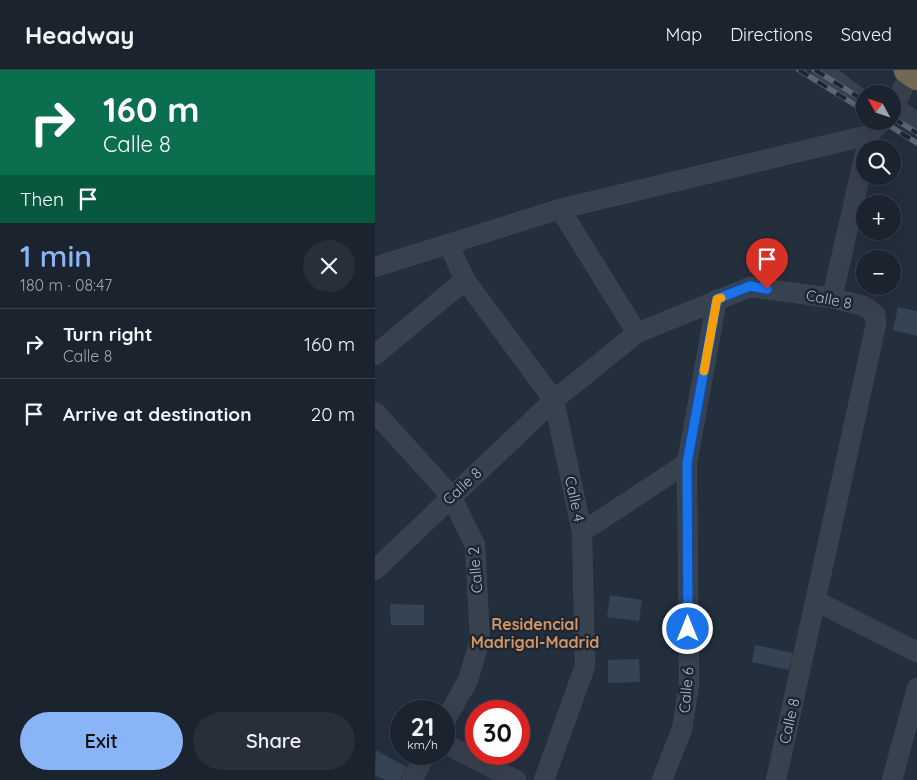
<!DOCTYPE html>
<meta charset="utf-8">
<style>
body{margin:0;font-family:Quicksand,sans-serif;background:#282f3a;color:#f1f3f6;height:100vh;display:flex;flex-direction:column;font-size:19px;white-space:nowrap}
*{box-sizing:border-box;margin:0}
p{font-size:16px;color:#a0a4aa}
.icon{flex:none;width:28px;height:28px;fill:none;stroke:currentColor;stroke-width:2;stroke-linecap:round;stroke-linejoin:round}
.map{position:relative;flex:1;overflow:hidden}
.drawer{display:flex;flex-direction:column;background:#1b232e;width:375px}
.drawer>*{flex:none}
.top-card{background:#0b6e4f;color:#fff;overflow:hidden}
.needle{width:32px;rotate:310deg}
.tools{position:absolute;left:481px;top:15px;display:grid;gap:10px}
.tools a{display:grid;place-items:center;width:45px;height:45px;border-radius:50%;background:#1b232e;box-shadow:0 5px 20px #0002,0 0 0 1px #39404a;font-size:25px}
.speed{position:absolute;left:15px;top:630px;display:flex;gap:10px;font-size:25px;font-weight:700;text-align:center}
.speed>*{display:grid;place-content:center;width:65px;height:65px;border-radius:50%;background:#1b232e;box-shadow:0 5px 20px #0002,0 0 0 1px #39404a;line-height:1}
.speed small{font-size:12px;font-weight:400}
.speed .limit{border:8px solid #d22;background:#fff;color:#111}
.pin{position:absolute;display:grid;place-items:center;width:42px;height:42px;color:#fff;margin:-51px -21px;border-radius:50% 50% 50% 0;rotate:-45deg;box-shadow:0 0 5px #0007}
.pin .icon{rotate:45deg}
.me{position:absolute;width:55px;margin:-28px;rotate:0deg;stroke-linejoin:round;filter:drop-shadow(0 0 4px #0008)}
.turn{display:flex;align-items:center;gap:18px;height:105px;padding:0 20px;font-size:22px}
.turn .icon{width:65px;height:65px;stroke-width:2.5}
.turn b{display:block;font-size:35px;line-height:42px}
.then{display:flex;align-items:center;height:48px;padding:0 20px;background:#0003;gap:10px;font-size:19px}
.round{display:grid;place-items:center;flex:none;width:52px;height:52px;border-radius:26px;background:#282f3a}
.overview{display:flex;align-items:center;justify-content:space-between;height:85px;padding:0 20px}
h1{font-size:30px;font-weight:600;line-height:38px;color:#8ab4f8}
.cta{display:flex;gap:10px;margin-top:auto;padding:10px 20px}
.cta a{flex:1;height:58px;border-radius:30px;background:#8ab4f8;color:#111;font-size:20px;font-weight:600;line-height:58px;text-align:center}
.cta a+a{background:#282f3a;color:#f1f3f6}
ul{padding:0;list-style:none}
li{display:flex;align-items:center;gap:15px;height:70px;padding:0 20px;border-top:1px solid #39404a}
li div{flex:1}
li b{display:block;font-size:19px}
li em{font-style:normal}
header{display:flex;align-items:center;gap:30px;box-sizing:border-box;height:70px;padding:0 25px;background:#1b232e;border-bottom:1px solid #39404a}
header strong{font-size:24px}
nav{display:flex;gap:28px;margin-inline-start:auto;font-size:18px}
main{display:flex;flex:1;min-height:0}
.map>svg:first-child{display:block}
</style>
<header>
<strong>Headway</strong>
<nav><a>Map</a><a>Directions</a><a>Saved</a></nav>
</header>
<main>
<section class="drawer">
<div class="top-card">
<div class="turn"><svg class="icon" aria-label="right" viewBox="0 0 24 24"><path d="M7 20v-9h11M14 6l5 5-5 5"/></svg><div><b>160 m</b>Calle 8</div></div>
<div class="then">Then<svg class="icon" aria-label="arrive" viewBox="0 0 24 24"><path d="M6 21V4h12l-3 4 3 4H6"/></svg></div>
</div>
<div class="overview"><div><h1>1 min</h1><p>180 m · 08:47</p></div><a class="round"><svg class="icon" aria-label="close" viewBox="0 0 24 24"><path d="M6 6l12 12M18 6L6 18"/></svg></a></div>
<ul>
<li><svg class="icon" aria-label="right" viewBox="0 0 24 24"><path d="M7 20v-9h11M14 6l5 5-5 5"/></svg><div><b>Turn right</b><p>Calle 8</p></div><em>160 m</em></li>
<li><svg class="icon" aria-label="arrive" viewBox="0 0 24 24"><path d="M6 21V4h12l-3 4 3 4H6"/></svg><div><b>Arrive at destination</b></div><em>20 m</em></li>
</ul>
<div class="cta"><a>Exit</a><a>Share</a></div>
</section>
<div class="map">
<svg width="542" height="710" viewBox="0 0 542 710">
<rect width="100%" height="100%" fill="#242f3e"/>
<path fill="#364354" d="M 523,237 L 542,241 L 542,266 L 518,260 Z
M 235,525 L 267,530 L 264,551 L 232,547 Z
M 15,534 L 49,535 L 49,555 L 16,555 Z
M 380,575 L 418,583 L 414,600 L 377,592 Z
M 264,589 L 265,612 L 233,613 L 233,590 Z
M 1,680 L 32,697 L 25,710 L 10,710 L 0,705 Z"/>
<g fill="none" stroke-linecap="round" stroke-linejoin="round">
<defs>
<path id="minor" d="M 446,0 L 490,32
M 519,37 L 542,53
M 518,39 L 536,2
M 185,139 L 262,263
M 74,175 L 90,210 L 179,330 L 207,462 L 210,596 L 169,710
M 0,197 L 185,139 L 494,65 L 507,51
M 457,228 L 490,84
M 0,285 L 90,210
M 0,342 L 76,426 L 100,475 L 105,570 L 93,610 L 69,653
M 207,462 L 312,393
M 0,500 L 179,330 L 262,263 L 375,217 L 457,228 L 489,236 L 500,244 L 501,254 L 401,710
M 441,531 L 542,582
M 69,673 L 141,710
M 37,710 L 51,684
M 287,710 L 307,659 L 314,615 L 312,393 L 342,229
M 517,710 L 542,618"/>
<path id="highway" d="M 533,0 L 542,6"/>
</defs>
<use href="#minor" stroke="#414a57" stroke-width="20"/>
<use href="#highway" stroke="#434c59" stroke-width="29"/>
<use href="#minor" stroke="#38414e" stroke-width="19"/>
<use href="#highway" stroke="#746855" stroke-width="28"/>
<defs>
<path id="rail" d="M 424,0 L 490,41
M 440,0 L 490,31
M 518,48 L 542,63
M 507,51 L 542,73"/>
</defs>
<use href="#rail" stroke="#5a6575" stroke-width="5.5"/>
<use href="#rail" stroke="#1d2633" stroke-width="4" stroke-dasharray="11" stroke-linecap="butt"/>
</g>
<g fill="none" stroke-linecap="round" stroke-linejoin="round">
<defs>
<path id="route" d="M 313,559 L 312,393 L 342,229 L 375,216 L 392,219"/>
</defs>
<use href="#route" stroke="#114b97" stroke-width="12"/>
<use href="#route" stroke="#1a73e8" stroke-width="9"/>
<path stroke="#f59e0b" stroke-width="9" d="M 329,301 L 342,229 L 346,228"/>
</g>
<g text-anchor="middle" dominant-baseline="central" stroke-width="5" stroke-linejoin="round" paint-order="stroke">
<g font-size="15" fill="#b4bcc9" stroke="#1d2633">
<text transform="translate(454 229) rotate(11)">Calle 8</text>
<text transform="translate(87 416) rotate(-43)">Calle 8</text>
<text transform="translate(200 429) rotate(78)">Calle 4</text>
<text transform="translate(100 500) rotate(-95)">Calle 2</text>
<text transform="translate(311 620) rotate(-85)">Calle 6</text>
<text transform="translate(414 651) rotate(-77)">Calle 8</text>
</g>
<g font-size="16" font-weight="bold" fill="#d59563" stroke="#1d2633">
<text x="160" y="554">Residencial<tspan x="160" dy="18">Madrigal-Madrid</tspan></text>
</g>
</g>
</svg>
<div class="tools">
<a><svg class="needle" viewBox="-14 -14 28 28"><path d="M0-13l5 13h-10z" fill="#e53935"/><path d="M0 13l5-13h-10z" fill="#a0a4aa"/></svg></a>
<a><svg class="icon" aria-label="search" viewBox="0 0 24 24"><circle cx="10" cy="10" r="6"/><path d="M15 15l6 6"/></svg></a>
<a>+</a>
<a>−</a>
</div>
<div class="speed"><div>21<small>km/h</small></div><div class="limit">30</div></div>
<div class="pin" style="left:392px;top:219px;background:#d93025"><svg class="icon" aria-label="arrive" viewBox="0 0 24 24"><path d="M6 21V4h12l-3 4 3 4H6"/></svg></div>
<svg class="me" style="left:313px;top:559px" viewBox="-20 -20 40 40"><circle r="17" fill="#1a73e8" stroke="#fff" stroke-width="3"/><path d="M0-11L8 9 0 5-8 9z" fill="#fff"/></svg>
</div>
</main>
